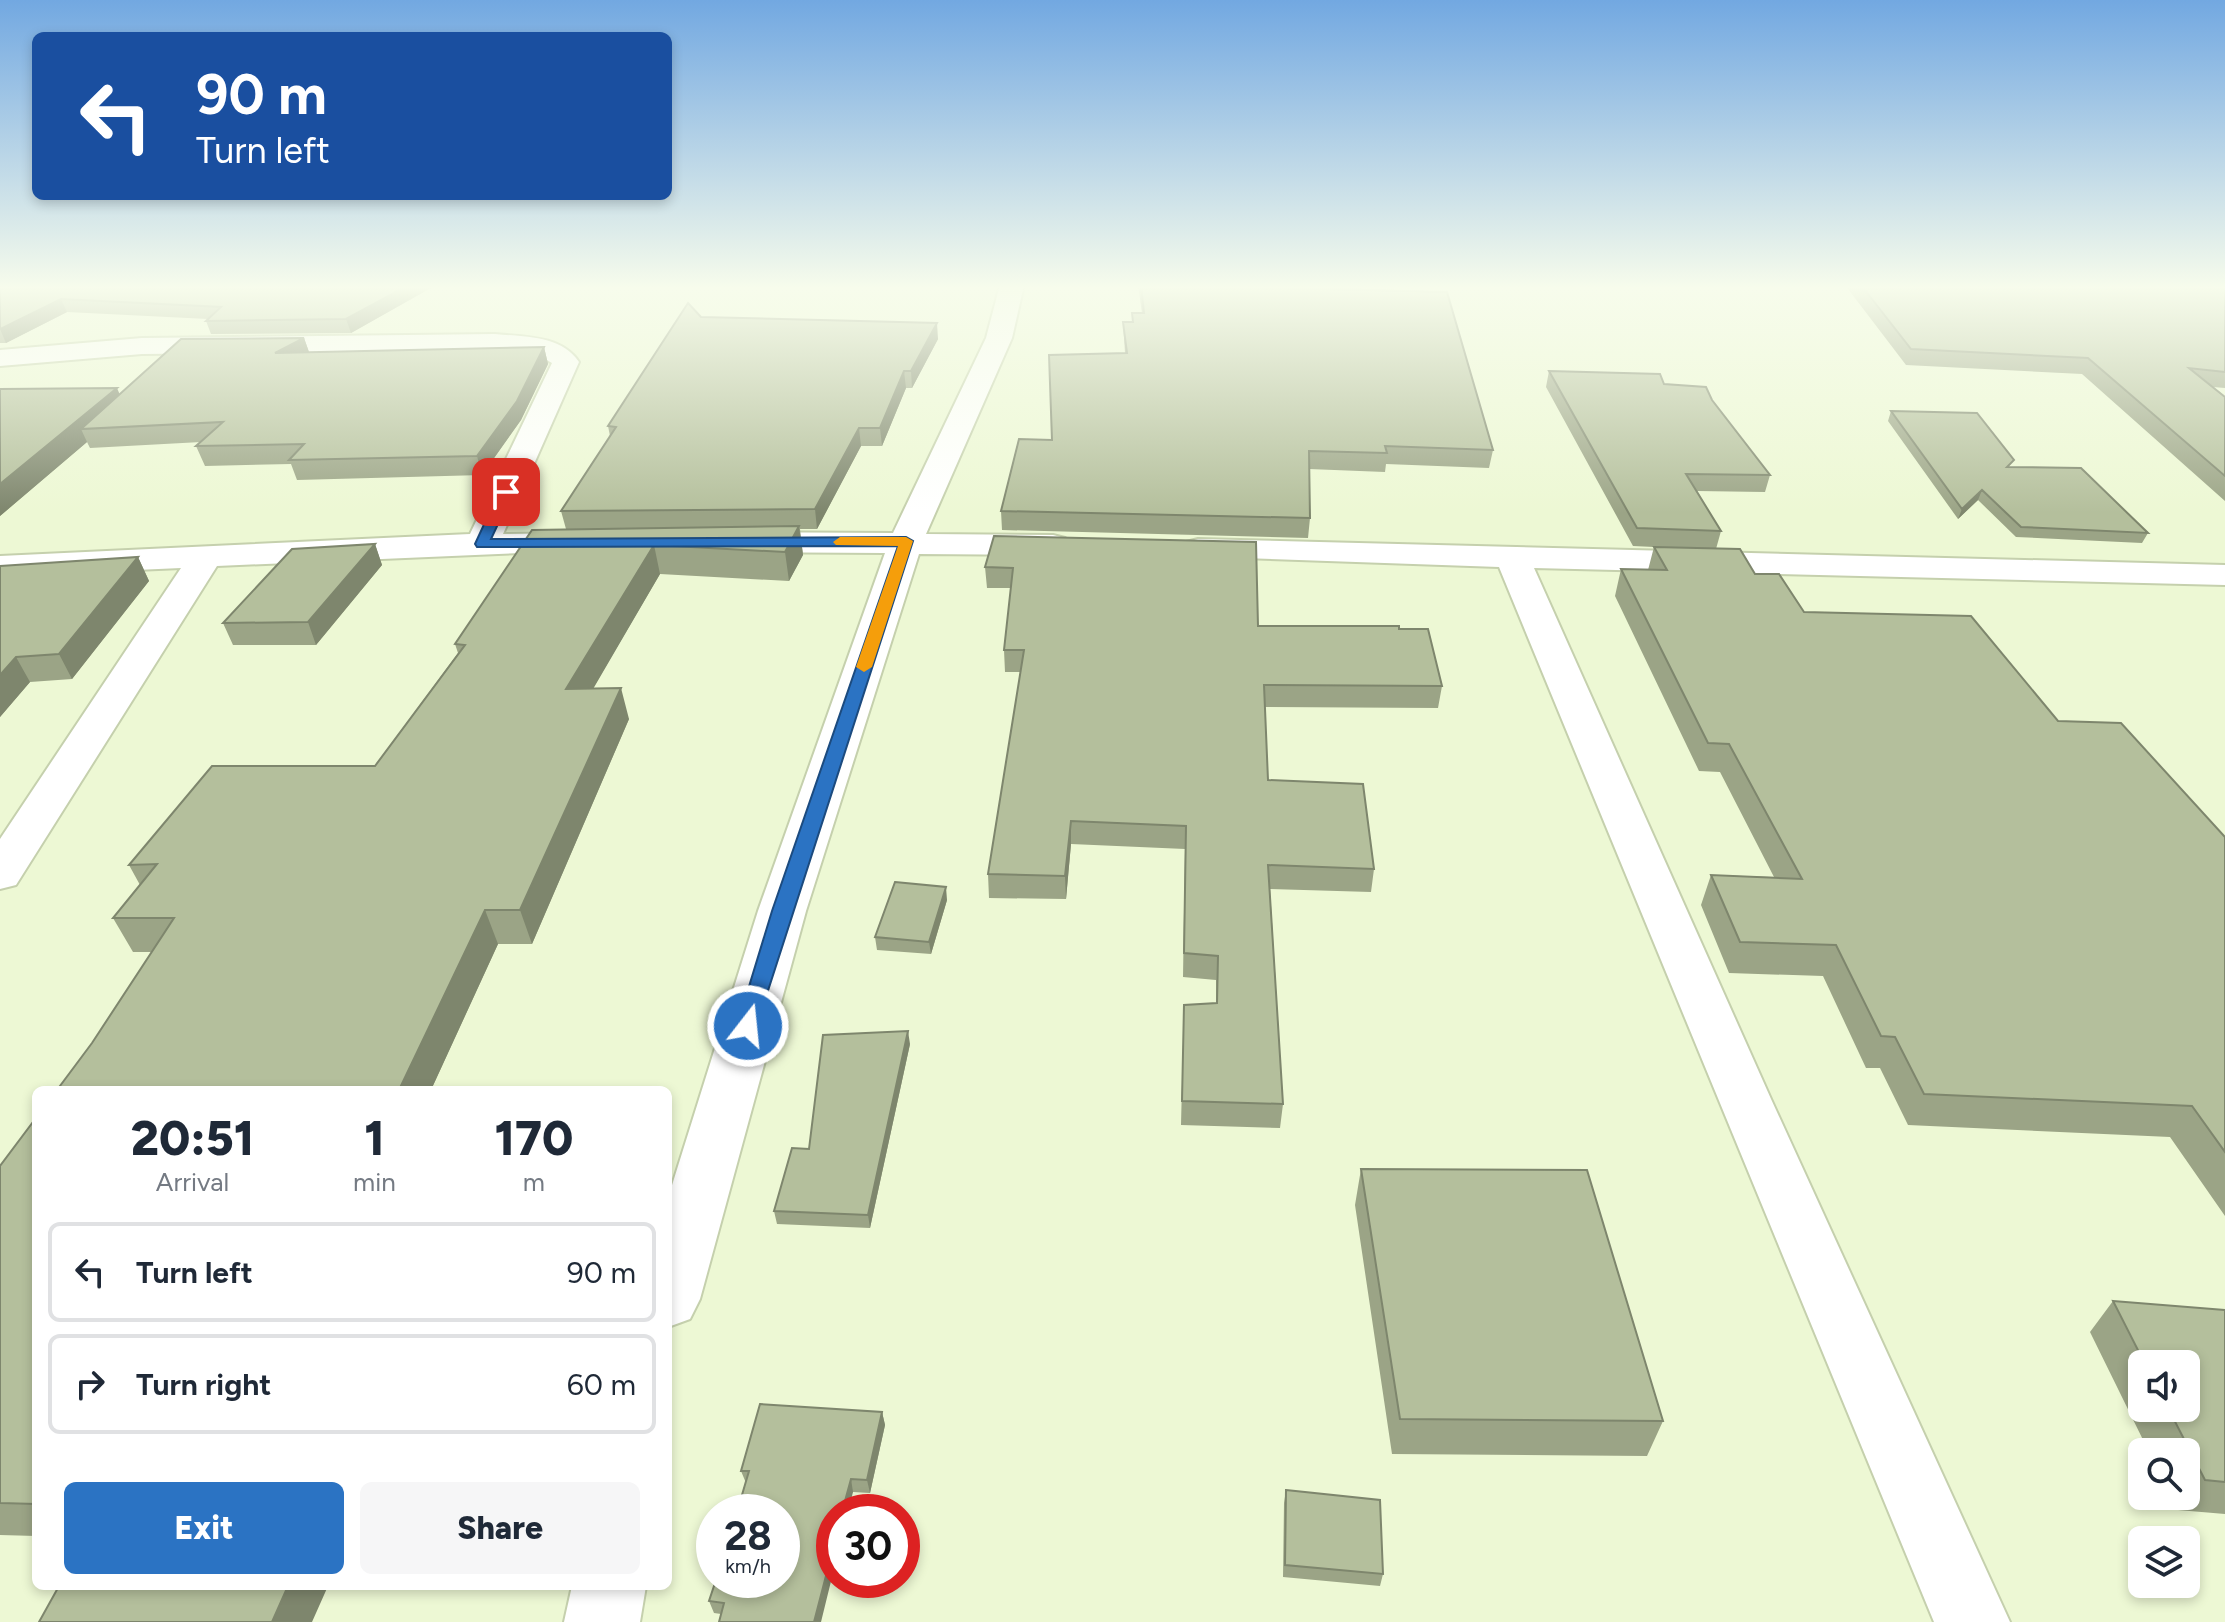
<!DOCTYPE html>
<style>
body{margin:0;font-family:Figtree,sans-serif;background:#f6f6f7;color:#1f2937;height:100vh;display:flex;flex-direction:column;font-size:30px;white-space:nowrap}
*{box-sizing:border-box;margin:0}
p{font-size:26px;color:#747a83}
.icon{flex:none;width:44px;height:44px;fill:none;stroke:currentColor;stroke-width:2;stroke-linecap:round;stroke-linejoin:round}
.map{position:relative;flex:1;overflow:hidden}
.panel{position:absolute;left:32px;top:1086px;width:640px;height:504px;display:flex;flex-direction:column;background:#fff;border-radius:12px;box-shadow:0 4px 12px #0003}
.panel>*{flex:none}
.banner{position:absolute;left:32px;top:32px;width:640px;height:168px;border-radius:12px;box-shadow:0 4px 12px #0003;background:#1a4fa0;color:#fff;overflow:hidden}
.controls{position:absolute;left:2128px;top:1350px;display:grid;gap:16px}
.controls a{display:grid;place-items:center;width:72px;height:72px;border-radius:12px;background:#fff;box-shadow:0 4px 12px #0003;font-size:40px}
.speed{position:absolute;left:696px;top:1494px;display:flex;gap:16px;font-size:40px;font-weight:700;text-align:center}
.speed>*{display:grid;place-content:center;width:104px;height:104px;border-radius:50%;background:#fff;box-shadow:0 4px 12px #0003;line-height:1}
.speed small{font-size:20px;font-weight:400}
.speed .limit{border:12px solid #d22;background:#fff;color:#111}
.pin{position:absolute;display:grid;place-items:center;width:68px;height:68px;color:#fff;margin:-34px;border-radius:16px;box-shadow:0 4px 12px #0006}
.me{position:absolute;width:88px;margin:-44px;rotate:16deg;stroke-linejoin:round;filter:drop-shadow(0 0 6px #0008)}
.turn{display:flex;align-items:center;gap:28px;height:168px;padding:0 32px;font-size:36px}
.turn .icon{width:104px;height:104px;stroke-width:2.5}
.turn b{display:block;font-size:56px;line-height:68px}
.eta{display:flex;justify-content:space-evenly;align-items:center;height:136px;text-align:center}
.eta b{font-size:48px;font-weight:800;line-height:56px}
.button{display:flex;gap:16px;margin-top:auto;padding:16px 32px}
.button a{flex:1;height:92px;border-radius:12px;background:#2b73c3;color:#fff;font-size:32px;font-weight:800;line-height:92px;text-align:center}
.button a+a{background:#f6f6f7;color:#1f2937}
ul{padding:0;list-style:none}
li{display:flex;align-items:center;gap:24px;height:100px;margin:0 16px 12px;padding:0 16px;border:4px solid #e0e1e3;border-radius:12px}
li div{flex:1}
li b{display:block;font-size:30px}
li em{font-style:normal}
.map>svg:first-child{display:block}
</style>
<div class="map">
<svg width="2225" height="1622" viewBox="0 0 2225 1622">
<rect width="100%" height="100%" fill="#edf8d4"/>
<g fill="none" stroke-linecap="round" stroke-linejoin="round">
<defs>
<path id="minor" d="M 1000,285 L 1024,285 L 1012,338 L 926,534 L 1053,535 L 1065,538 L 1070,545 L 1065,552 L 1053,555 L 919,554 L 806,911 L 700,1299 L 690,1319 L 668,1327 L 668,1198 L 758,911 L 885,553 L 742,552 L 730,549 L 725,542 L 730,535 L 742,532 L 893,533 L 986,338 Z
M 495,334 C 524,337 561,335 579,362 L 503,534 L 581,533 L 593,536 L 598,543 L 593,550 L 217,566 L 16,885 L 0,889 L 0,839 L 181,568 L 0,576 L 0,556 L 470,534 L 552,363 L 536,354 L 495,350 L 142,354 L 0,366 L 0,350 L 142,338 Z
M 1198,539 L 2225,565 L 2225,585 L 1534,568 L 1771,1099 L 2010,1622 L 1934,1622 L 1499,567 L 1186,556 L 1181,549 L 1186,542 Z
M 572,1586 L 646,1586 L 640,1622 L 564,1622 Z"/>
</defs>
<use href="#minor" stroke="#c5d0ad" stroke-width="4"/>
<use href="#minor" fill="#fff" fill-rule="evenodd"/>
</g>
<path fill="#9ba486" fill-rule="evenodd" d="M 0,285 L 436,285 L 351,333 L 211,334 L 206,321 L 208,319 L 67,312 L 6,343 L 0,343 Z
M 1138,285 L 1291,285 L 1290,288 L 1493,450 L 1489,468 L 1386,464 L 1385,472 L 1309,469 L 1310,518 L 1308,538 L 1002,530 L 1001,511 L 1052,440 L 1125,353 L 1123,322 L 1132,322 L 1132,313 L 1142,313 Z
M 1845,285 L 2225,285 L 2225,388 L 2213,387 L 2225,397 L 2225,501 L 2082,374 L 1906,365 Z
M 701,317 L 938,339 L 912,388 L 906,388 L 882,446 L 861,446 L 817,529 L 800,529 L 803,555 L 789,581 L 660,574 L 593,688 L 629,719 L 532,944 L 498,944 L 431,1090 L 57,1090 L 92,1043 L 152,952 L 133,952 L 113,918 L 140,885 L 129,865 L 375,766 L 458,653 L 455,644 L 566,529 L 561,511 L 610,436 L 608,426 Z
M 304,338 L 309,352 L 544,347 L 548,364 L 521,420 L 482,475 L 297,480 L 291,464 L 205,466 L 196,446 L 201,442 L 90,448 L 87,442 L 0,516 L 0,389 L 119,394 Z
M 1549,371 L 1664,384 L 1712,400 L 1770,475 L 1765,492 L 1697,491 L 1721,531 L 1716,549 L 1755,574 L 1804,612 L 2058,721 L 2225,837 L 2225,1216 L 2170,1137 L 1908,1125 L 1880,1068 L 1866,1068 L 1823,976 L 1729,973 L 1701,905 L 1711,875 L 1774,877 L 1720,772 L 1699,771 L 1615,596 L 1621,569 L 1648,570 L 1654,547 L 1633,546 L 1546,387 Z
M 1891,411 L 2148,533 L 2142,543 L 2016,537 L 1978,500 L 1958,519 L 1888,421 Z
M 994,536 L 1258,626 L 1399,629 L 1442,686 L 1438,708 L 1265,707 L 1268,780 L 1374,869 L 1371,892 L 1270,889 L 1283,1104 L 1280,1128 L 1181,1125 L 1184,1005 L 1216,1004 L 1216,980 L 1183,977 L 1185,849 L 1071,844 L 1066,899 L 989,898 L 988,874 L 1021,672 L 1005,672 L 1004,650 L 1011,588 L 987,588 L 985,567 Z
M 375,544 L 382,565 L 316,645 L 233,645 L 223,623 Z
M 138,557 L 149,581 L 72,679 L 30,682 L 0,717 L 0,566 Z
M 947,900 L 931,954 L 877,950 L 875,937 Z
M 910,1044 L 870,1228 L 777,1224 L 774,1211 L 809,1149 Z
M 36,1118 L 36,1536 L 0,1535 L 0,1166 Z
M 1361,1169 L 1663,1421 L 1647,1456 L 1392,1454 L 1355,1205 Z
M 2113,1301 L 2225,1310 L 2225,1514 L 2178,1510 L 2171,1496 L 2186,1496 L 2186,1452 L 2149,1452 L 2090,1332 ZM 2142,1364 L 2186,1364 L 2186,1408 L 2142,1408 Z
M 882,1412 L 885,1425 L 870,1493 L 853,1492 L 721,1614 L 714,1613 L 709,1601 L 746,1483 L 741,1471 Z
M 1286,1490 L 1383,1574 L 1380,1586 L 1283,1577 L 1284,1503 Z"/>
<path fill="#7e866d" d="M 409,285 L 436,285 L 351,333 L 346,319 Z
M 61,299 L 67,312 L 6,343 L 0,329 Z
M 937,323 L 938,339 L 912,388 L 911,371 Z
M 304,338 L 310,355 L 275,353 Z
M 544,347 L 548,364 L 521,420 L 482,475 L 477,456 Z
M 904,371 L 906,388 L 882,446 L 880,428 Z
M 117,388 L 126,409 L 81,429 L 87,442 L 0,516 L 0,484 Z
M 859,428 L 861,446 L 817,529 L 815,509 Z
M 1982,490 L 1978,500 L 1958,519 L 1962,509 Z
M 799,526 L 803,555 L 789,581 L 785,552 Z
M 375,544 L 382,565 L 316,645 L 308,622 Z
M 654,545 L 660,574 L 575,720 L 566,689 Z
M 138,557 L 149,581 L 72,679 L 59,654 Z
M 16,657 L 30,682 L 0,717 L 0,675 Z
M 621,688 L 629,719 L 532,944 L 520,910 Z
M 1071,821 L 1071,844 L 1066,899 L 1065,876 Z
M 946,887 L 947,900 L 931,954 L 929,942 Z
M 485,910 L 498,944 L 431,1090 L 399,1090 Z
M 908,1031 L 910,1044 L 870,1228 L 868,1215 Z
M 882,1412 L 885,1425 L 870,1493 L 867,1480 Z
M 851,1479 L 853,1492 L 848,1512 L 842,1512 Z
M 834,1545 L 834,1569 L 821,1622 L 814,1622 Z
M 288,1586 L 328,1586 L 312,1622 L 272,1622 Z"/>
<path fill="#b4bf9c" stroke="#7e866d" stroke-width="2" d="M 0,285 L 409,285 L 346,319 L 206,321 L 221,307 L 61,299 L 0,329 Z
M 1141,285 L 1287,285 L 1286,288 L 1447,292 L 1493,450 L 1385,446 L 1387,453 L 1309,451 L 1310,518 L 1001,511 L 1019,439 L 1052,440 L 1049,355 L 1127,353 L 1123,322 L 1133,322 L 1132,313 L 1144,313 Z
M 1861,285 L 2225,285 L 2225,372 L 2189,368 L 2225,397 L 2225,476 L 2088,358 L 1911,349 Z
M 688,303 L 701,317 L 937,323 L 911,371 L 904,371 L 880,428 L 859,428 L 815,509 L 561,511 L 616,427 L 608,426 Z
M 304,338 L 275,353 L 544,347 L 517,401 L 477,456 L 289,460 L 304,444 L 196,446 L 223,422 L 81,429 L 181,339 Z
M 1549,371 L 1660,374 L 1664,384 L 1706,387 L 1712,400 L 1770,475 L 1686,474 L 1721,531 L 1637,528 Z
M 117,388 L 0,484 L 0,389 Z
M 1891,411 L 1977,413 L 2014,460 L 2007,467 L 2081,468 L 2148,533 L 2021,527 L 1982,490 L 1962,509 Z
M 799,526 L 785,552 L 654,545 L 566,689 L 621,688 L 520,910 L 485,910 L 399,1090 L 57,1090 L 92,1043 L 174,918 L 113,918 L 157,864 L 129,865 L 212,766 L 375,766 L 465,645 L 455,644 L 532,530 Z
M 994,536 L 1256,542 L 1258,626 L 1399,626 L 1399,629 L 1428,629 L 1442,686 L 1264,685 L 1268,780 L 1363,784 L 1374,869 L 1268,865 L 1283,1104 L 1182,1101 L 1184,1005 L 1217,1003 L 1218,956 L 1184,953 L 1186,826 L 1071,821 L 1065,876 L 988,874 L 1024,650 L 1004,650 L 1013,568 L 985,567 Z
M 375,544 L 308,622 L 223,623 L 292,549 Z
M 1654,547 L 1740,549 L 1755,574 L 1779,574 L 1804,612 L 1971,616 L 2058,721 L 2121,723 L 2225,837 L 2225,1152 L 2192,1106 L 1924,1094 L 1895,1037 L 1881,1036 L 1836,945 L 1740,942 L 1711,875 L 1802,879 L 1729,744 L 1708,743 L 1621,569 L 1667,570 Z
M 138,557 L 59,654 L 16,657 L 0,675 L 0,566 Z
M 895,882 L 946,887 L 929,942 L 875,937 Z
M 908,1031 L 868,1215 L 774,1211 L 792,1148 L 809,1149 L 823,1035 Z
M 36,1118 L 36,1504 L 0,1503 L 0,1166 Z
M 1361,1169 L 1587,1170 L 1663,1421 L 1400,1419 Z
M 2113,1301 L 2225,1310 L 2225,1482 L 2205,1480 L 2168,1408 L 2186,1408 L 2186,1364 L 2145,1364 Z
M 760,1404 L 882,1412 L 867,1480 L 851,1479 L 842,1512 L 834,1512 L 834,1545 L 814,1622 L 719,1622 L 724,1603 L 709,1601 L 716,1580 L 782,1580 L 782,1512 L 737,1512 L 749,1471 L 741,1471 Z
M 1286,1490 L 1380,1500 L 1383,1574 L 1285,1565 Z
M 59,1586 L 288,1586 L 272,1622 L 39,1622 Z"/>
<linearGradient id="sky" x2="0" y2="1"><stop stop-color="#72a8e1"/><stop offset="0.56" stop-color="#f7fcec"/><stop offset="1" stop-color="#f7fcec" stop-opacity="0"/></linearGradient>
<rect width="2225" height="513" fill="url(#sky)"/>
<path fill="#2b73c3" stroke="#1c4b7f" stroke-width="2" d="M 506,488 L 513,492 L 491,539 L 906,537 L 913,541 L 755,1031 L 740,1031 L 737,1026 L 772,911 L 898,546 L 477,547 L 475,544 L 499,492 Z"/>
<path fill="#f59e0b" d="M 840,537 L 906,537 L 913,541 L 872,667 L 864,672 L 856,667 L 898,546 L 836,545 L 833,542 Z"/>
</svg>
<div class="controls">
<a><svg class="icon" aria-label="sound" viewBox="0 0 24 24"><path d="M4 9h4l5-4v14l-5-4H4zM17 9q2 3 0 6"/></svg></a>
<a><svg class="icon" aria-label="search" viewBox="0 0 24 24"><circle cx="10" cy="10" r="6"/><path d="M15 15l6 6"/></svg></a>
<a><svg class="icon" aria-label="layers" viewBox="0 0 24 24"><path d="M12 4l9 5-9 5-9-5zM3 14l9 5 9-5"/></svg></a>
</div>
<div class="speed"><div>28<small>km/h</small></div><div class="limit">30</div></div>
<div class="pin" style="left:506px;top:492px;background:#d93025"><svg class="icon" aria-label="arrive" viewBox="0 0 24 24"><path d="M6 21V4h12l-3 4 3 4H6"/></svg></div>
<svg class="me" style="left:748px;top:1026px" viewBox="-20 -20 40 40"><circle r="17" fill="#2b73c3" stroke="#fff" stroke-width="3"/><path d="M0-11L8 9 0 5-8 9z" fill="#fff"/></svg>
<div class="banner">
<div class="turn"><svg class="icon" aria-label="left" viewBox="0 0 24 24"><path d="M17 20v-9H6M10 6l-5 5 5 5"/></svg><div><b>90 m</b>Turn left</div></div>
</div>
<section class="panel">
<div class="eta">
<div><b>20:51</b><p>Arrival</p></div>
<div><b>1</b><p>min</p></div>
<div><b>170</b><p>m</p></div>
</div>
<ul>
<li><svg class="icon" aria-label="left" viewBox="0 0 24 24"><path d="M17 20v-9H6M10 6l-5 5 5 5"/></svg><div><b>Turn left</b></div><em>90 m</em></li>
<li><svg class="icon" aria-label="right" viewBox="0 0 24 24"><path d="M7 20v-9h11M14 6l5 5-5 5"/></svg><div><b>Turn right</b></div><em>60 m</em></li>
</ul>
<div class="button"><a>Exit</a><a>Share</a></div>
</section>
</div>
